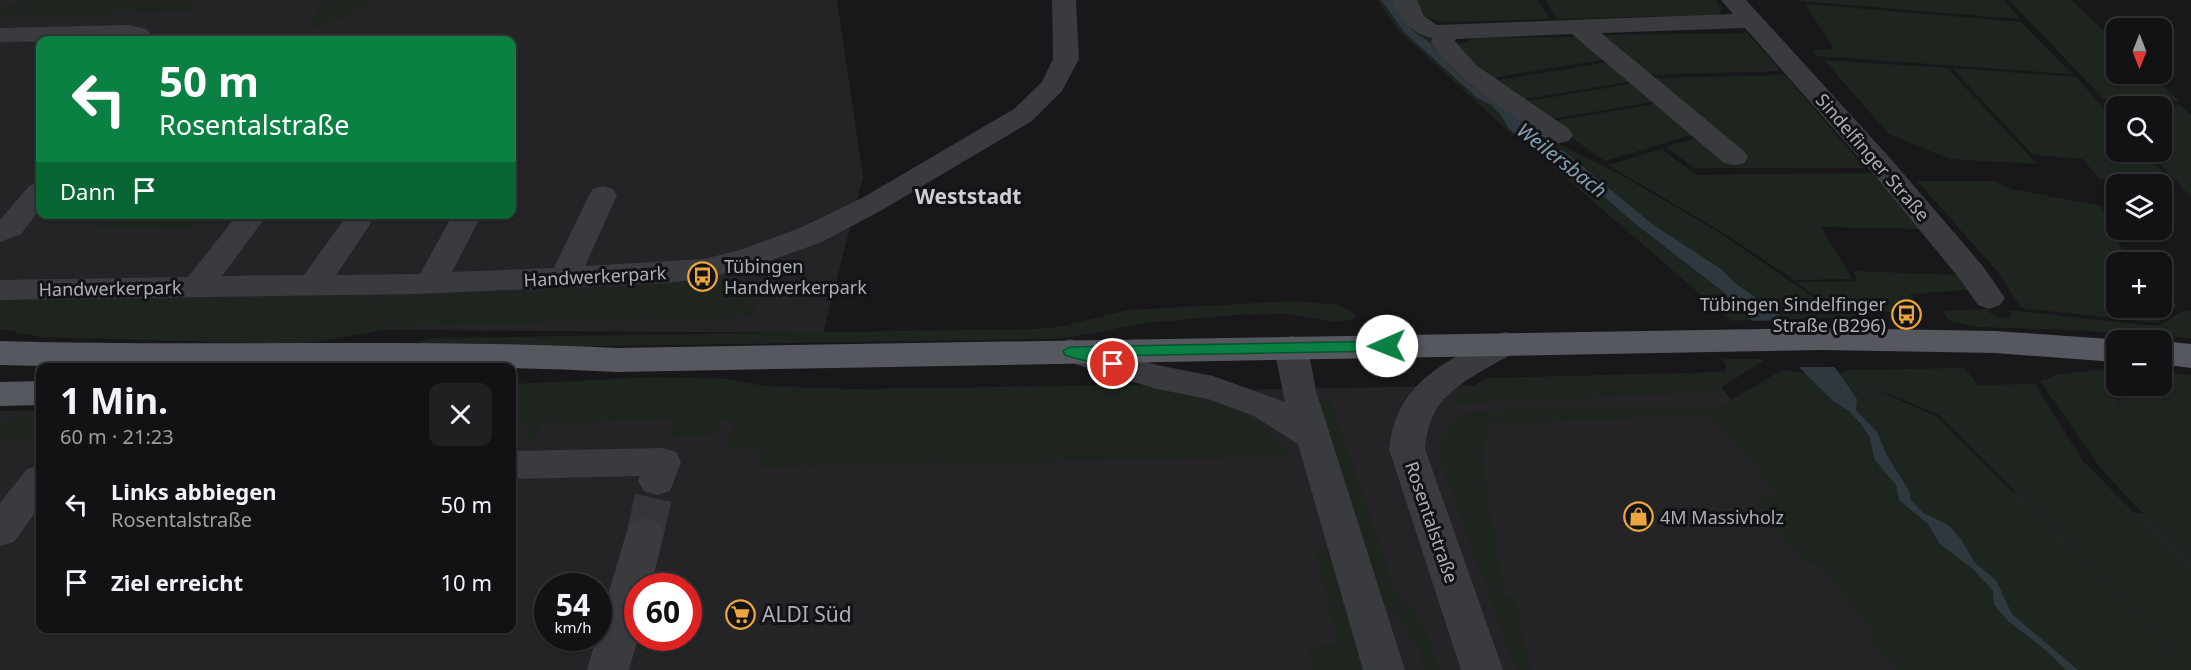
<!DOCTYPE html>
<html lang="de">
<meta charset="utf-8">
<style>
body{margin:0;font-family:"Noto Sans",sans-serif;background:#1f2022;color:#f1f3f6;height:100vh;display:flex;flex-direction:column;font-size:22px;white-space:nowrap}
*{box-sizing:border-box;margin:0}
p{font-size:20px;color:#9c9ea0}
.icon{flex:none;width:33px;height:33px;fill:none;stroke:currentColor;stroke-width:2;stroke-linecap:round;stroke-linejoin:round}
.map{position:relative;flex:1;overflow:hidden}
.panel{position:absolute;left:36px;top:363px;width:480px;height:270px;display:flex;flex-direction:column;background:#121214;border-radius:12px;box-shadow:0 2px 4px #0004,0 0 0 2px #313234}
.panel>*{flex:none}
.banner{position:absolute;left:36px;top:36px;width:480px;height:183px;border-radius:12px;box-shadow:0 2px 4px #0004,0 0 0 2px #313234;background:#0b8043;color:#fff;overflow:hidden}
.needle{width:39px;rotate:180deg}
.controls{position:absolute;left:2106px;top:18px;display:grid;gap:12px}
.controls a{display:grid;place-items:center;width:66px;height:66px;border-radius:12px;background:#121214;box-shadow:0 2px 4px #0004,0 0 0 2px #313234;font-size:30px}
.speed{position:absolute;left:534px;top:573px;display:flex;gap:12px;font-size:30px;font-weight:700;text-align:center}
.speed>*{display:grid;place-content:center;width:78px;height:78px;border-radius:50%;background:#121214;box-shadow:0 2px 4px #0004,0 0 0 2px #313234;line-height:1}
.speed small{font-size:15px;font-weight:400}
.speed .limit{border:9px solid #d22;background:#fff;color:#111}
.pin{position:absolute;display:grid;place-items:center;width:51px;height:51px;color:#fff;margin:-26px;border:3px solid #fff;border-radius:50%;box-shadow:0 2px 6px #0007}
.me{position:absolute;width:66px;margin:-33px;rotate:269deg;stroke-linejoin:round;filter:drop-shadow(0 0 4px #0008)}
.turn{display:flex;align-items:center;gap:21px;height:126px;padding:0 24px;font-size:27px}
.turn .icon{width:78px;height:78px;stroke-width:2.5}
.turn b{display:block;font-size:42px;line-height:51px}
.then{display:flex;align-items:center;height:57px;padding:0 24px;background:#0003;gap:12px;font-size:22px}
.round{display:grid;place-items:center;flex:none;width:63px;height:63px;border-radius:12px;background:#1f2022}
.overview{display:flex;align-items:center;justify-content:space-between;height:102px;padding:0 24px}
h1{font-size:36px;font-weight:700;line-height:45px}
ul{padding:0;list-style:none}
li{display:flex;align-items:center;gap:18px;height:78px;padding:0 24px}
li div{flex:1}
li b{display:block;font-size:22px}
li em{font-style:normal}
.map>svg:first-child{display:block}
</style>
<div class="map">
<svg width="2191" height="670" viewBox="0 0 2191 670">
<rect width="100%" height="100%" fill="#18181a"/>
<path fill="#242427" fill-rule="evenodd" d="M 0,0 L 837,0 L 863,177 L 823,333 L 0,327 ZM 40,40 L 512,40 L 512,214 L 40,214 Z
M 1716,381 L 1773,450 L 2191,522 L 2191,670 L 0,670 L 0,411 L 40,410 L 40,628 L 512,628 L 512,403 ZM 548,586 L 598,586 L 598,638 L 548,638 ZM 638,586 L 688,586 L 688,638 L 638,638 Z"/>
<path fill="#1e251f" d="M 22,0 L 57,0 L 52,3 L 59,0 L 197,0 L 190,12 L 0,16 L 0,8 Z
M 322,0 L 372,0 L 352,15 L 310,28 Z
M 1377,0 L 1381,0 L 1404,32 L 1477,98 L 1491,105 L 1501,115 L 1509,129 L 1528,143 L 1552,153 L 1566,163 L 1634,223 L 1722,291 L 1738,304 L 1750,320 L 1731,321 L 1550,164 L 1506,129 L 1398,30 Z
M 1415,0 L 1538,0 L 1550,19 L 1442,22 L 1426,17 Z
M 1545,0 L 1715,0 L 1722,8 L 1719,14 L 1713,15 L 1556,19 Z
M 1791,0 L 2003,0 L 2021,19 Z
M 2009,0 L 2071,0 L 2116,42 L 2116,74 L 2150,74 L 2180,102 L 2104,99 Z
M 1805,4 L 2021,22 L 2072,74 L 1817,56 L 1812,50 L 1834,49 Z
M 1404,14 L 1462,70 L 1561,145 L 1628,179 L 1718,232 L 1802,289 L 1841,318 L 1784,319 L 1773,309 L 1739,286 L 1721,269 L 1651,223 L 1564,151 L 1550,147 L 1527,132 L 1520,120 L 1473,87 L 1451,67 L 1432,44 L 1412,30 Z
M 1747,33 L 1781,71 L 1649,75 L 1600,35 Z
M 1579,37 L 1607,59 L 1487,79 L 1459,51 L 1460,44 L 1476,38 Z
M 1824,60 L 1947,68 L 2037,164 L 1949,159 L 1889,134 Z
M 1609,62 L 1633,81 L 1518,100 L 1492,81 Z
M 1952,68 L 2076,77 L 2116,122 L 2116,152 L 2143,152 L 2172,183 L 2099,179 L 2083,159 L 2033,155 Z
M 1785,75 L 1865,168 L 1694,168 L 1666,147 L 1713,133 L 1650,78 Z
M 1636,83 L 1658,101 L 1546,120 L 1522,102 Z
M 2103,102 L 2180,105 L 2191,115 L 2191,197 L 2149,152 L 2162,152 L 2162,106 L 2116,106 L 2116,116 Z
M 1660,103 L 1698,133 L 1605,161 L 1549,122 Z
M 1661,149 L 1697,175 L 1871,173 L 1919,229 L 1821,227 L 1852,279 L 1794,280 L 1727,235 L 1608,165 Z
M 1917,181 L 1994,181 L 2012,189 L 2101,206 L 2128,262 L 2116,262 L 2116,308 L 2162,308 L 2162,279 L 2177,307 L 2168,311 L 2166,317 L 2157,323 L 2021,308 L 1998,272 Z
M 163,214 L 200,215 L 191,227 L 66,229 L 161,218 Z
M 1853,271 L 1960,275 L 1970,290 L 1910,294 L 1922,312 L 1879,312 L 1845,319 L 1796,282 L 1858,281 Z
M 754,281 L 755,317 L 402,326 L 324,341 L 289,344 L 40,337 L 0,329 L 0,301 L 410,296 Z
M 1294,301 L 1340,305 L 1355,315 L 1354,319 L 1335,322 L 1285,314 L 1237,315 L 1146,323 L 1066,338 L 1046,339 L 421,349 L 418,342 L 435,338 L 1036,329 L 1058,327 L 1128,310 Z
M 1987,309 C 1993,317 2003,321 2012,315 L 2009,310 L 2157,326 C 2173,321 2171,311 2191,311 L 2191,338 L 2071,330 L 1978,327 L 1950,321 L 1942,311 Z
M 1723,359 L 1761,359 L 1763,361 L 1714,392 L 1450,404 L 1455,398 L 1486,378 L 1724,372 L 1726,367 Z
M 1964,368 L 1978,385 L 2035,384 L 2083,461 L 2191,570 L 2191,670 L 2182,663 L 2187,670 L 2176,670 L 2169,647 L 1939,415 L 1853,379 L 1937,417 L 2166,646 L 2174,670 L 2078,670 L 2012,614 L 1996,580 L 1975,564 L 1961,539 L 1948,525 L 1922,512 L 1910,500 L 1909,491 L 1887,455 L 1877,432 L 1856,410 L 1857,399 L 1840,374 L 1845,370 Z
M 1782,370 L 1804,373 L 1809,376 L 1834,402 L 1849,411 L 1861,424 L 1870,438 L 1874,459 L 1896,485 L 1899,500 L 1928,524 L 1933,534 L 1974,570 L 1993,591 L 1994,605 L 2008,621 L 2042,647 L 2066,670 L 1896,670 L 1864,631 L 1872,629 L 1816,563 L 1805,566 L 1755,500 L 1778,494 L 1711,415 L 1488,424 L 1482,456 L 1504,595 L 1514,596 L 1531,670 L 1516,670 L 1442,467 L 1442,435 L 1456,416 L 1476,411 L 1721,406 Z
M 2100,370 L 2116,370 L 2116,386 L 2140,386 L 2119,398 L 2117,410 L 2120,399 L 2142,386 L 2162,386 L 2162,381 L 2166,381 L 2162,380 L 2162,372 L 2191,375 L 2191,562 L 2179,552 L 2102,470 L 2040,381 L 2060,374 Z
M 655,377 L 728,379 L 764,386 L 851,389 L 1149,385 L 1226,402 L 1264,426 L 1284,447 L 1287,457 L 759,467 L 762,450 L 726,450 L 735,421 L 720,420 L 716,435 L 670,437 L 674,418 L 541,424 L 534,443 L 527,446 L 523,444 L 531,424 L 512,425 L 512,384 Z
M 1317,399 L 1331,399 L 1394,587 L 1426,628 L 1440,670 L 1424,670 L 1417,645 L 1386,605 L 1372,580 Z
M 40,417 L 40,441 L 0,441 L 0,419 Z
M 1328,550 L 1363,670 L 1312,670 L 1308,647 L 1338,644 L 1315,552 Z"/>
<path fill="#2e383e" d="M 1381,0 L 1397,0 L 1412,30 L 1432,44 L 1451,67 L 1473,87 L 1520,120 L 1527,132 L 1550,147 L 1564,151 L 1651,223 L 1721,269 L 1739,286 L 1773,309 L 1837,370 L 1857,399 L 1856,410 L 1877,432 L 1887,455 L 1909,491 L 1911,500 L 1922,512 L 1948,525 L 1961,539 L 1975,563 L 1996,580 L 2012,614 L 2078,670 L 2066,670 L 2042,647 L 2008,621 L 1994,605 L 1993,591 L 1974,570 L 1939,543 L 1928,524 L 1899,500 L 1896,485 L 1874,459 L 1870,438 L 1861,424 L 1849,411 L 1834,402 L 1722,291 L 1634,223 L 1566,163 L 1552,153 L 1528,143 L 1509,129 L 1501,115 L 1491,105 L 1477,98 L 1404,32 Z"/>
<path fill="#18181a" d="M 1789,320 L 1838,367 L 1795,367 L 1747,321 Z"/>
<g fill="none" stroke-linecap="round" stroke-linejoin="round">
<path stroke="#35363a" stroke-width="37" stroke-dasharray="37 18" stroke-linecap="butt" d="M 645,534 L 657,481"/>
<path fill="#393b3f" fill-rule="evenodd" d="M 1052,0 L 1076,0 L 1079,59 L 1062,91 L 1032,121 L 882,210 L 822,242 L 761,264 L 704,279 L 662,283 L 416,294 L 0,300 L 0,280 L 188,277 L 238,214 L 268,214 L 222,276 L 304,275 L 348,214 L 377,214 L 336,275 L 420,274 L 453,214 L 482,214 L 452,272 L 554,268 L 589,195 L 593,189 L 603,186 L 613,189 L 617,195 L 585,266 L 704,259 L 740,250 L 800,228 L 862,198 L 1014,109 L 1042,82 L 1053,59 Z
M 1393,0 L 1417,0 L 1424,16 L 1437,25 L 1733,14 L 1721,0 L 1746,0 L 1890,158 L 1982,265 L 2005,298 L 2000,305 L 1989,309 L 1978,305 L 1960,279 L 1870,170 L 1745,28 L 1601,33 L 1744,151 L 1748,157 L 1744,163 L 1734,165 L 1724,163 L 1572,34 L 1456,39 L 1455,41 L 1476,65 L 1569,129 L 1573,135 L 1569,141 L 1559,143 L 1549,141 C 1508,111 1460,85 1431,42 L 1432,38 C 1410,33 1401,20 1393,0 Z
M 128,25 L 146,29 L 157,40 L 0,42 L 0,28 Z
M 40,182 L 40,209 L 21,234 L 0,242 L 0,220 L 30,185 Z
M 1505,332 L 1517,335 L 1522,343 C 1515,354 1503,359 1492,365 C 1453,388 1429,401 1425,449 L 1503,670 L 1461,670 L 1389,449 C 1395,399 1421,376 1464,352 C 1477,344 1490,336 1505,332 Z
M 1291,336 L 1303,340 L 1308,348 L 1316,391 L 1405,670 L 1363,670 L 1298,444 L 1254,416 L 1208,399 L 1157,389 L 1058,359 L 1053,351 L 1058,343 L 1070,339 L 1157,365 L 1213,376 L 1285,402 L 1274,348 L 1279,340 Z
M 663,448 L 676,452 L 681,462 L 670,491 L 657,495 L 644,491 L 638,481 L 640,476 L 512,479 L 512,451 Z
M 40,465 L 40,506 L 14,542 L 0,546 L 0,503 L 27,469 Z
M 645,518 L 659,523 L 664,534 L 651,586 L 638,586 L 638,638 L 629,670 L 587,670 L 596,638 L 598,638 L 598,629 L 626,534 L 631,523 Z"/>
<path fill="#55585e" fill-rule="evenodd" d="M 1822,328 L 1995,331 L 2123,340 L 2116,340 L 2116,362 L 1995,353 L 1822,350 L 617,372 C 412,361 206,371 0,365 L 0,341 C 206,347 412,338 617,348 Z
M 2162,341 L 2191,344 L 2191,368 L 2162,364 Z
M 40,381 L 40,405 L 0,406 L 0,382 Z"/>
</g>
<path fill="#0b8043" stroke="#07532c" stroke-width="1.5" d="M 1387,341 L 1394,346 L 1387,351 L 1100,356 L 1118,361 L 1120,364 L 1113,369 L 1065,355 L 1063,351 L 1070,347 Z"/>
<defs>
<symbol id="bus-ring" viewBox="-11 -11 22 22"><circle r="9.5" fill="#131315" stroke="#eda53d" stroke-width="1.5"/><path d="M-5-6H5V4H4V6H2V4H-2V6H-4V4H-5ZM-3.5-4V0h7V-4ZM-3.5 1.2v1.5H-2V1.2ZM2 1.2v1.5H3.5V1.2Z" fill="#eda53d"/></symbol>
<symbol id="shop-ring" viewBox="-11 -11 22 22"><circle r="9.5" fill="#131315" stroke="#eda53d" stroke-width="1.5"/><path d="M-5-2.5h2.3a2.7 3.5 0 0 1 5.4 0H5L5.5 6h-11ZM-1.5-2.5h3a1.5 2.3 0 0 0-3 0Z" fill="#eda53d"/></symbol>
<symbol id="supermarket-ring" viewBox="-11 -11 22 22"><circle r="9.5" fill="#131315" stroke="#eda53d" stroke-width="1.5"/><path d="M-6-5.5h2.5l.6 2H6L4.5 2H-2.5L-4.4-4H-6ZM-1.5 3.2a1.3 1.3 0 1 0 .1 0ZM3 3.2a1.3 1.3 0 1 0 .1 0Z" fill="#eda53d"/></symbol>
</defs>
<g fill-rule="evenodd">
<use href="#bus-ring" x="686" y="260" width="33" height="33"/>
<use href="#bus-ring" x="1890" y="298" width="33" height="33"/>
<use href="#shop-ring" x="1622" y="500" width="33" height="33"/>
<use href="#supermarket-ring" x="724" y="598" width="33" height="33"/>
</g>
<g text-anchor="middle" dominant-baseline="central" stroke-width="6" stroke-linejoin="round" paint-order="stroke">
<g font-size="18" fill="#abb0b9" stroke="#131315">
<text transform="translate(1873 157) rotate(49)">Sindelfinger Straße</text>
<text transform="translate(595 276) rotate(-3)">Handwerkerpark</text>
<text transform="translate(110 288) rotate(-1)">Handwerkerpark</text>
<text transform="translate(1432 522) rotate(71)">Rosentalstraße</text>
</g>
<g font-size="18" fill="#abb0b9" stroke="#131315" text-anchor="start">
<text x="724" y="266">Tübingen<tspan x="724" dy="21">Handwerkerpark</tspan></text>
<text x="1886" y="304" text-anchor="end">Tübingen Sindelfinger<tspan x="1886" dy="21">Straße (B296)</tspan></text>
<text x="1660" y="517">4M Massivholz</text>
</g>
<g font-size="20" font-style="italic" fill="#83a0b3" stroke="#131315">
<text transform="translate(1562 160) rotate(38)">Weilersbach</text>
</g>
<g font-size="21" font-weight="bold" fill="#cccfd6" stroke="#131315">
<text x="968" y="196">Weststadt</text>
</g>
<g font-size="21" fill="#abb0b9" stroke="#131315" text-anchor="start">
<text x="762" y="614">ALDI Süd</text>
</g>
</g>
</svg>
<div class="controls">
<a><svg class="needle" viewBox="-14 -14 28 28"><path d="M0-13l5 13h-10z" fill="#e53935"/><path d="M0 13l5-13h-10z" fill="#9c9ea0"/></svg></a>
<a><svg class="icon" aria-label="search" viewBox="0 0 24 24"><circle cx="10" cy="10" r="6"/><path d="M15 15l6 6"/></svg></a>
<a><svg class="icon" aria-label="layers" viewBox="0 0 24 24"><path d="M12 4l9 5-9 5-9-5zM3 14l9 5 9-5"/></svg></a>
<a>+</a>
<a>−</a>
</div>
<div class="speed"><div>54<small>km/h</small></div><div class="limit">60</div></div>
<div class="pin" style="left:1113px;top:364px;background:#d93025"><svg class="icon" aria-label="arrive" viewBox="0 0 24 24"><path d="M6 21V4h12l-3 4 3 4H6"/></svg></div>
<svg class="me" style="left:1387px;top:346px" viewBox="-20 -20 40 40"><circle r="19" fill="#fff"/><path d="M0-13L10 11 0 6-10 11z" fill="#0b8043"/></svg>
<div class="banner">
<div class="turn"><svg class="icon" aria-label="left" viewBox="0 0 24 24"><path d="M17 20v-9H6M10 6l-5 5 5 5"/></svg><div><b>50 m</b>Rosentalstraße</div></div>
<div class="then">Dann<svg class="icon" aria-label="arrive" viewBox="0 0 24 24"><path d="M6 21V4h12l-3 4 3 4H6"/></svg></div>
</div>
<section class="panel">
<div class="overview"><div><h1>1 Min.</h1><p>60 m · 21:23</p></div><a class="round"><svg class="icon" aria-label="close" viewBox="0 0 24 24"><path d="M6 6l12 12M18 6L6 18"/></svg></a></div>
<ul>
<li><svg class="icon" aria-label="left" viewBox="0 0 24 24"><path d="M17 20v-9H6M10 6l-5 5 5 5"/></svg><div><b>Links abbiegen</b><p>Rosentalstraße</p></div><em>50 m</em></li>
<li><svg class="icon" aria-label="arrive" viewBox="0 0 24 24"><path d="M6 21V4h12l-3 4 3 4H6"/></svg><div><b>Ziel erreicht</b></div><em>10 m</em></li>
</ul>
</section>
</div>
